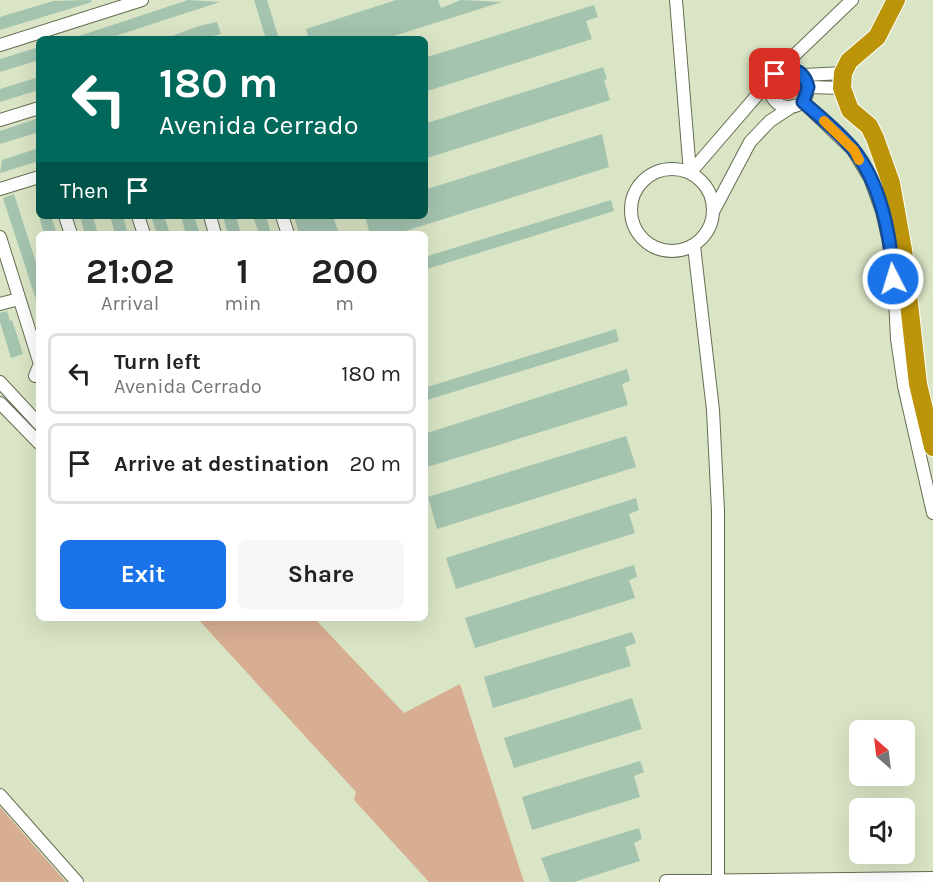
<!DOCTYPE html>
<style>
body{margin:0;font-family:Karla,sans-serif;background:#f6f6f6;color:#222;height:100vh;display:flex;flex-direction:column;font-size:22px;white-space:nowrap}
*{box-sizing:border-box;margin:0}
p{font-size:20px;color:#767676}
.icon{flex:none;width:33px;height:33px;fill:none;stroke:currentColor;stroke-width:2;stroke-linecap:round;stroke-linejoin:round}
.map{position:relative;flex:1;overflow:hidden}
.drawer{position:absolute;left:36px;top:231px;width:392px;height:390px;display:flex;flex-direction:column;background:#fff;border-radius:9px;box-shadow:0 6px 24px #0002}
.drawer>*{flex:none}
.guide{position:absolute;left:36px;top:36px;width:392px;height:183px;border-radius:9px;box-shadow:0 6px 24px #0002;background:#00695c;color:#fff;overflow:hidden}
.needle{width:39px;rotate:332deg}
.tools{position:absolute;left:849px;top:720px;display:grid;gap:12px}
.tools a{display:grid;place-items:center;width:66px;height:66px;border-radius:9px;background:#fff;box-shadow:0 6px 24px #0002;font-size:30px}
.pin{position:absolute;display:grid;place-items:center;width:51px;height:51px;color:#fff;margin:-26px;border-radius:12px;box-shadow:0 3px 9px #0006}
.me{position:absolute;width:66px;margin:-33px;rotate:355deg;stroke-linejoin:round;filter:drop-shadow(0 0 4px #0008)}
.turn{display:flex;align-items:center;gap:21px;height:126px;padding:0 24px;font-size:27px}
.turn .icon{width:78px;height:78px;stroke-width:2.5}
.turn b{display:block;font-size:42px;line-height:51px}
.then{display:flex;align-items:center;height:57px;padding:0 24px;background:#0003;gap:12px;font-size:22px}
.eta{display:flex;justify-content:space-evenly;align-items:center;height:102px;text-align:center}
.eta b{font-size:36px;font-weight:700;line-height:42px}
.primary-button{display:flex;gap:12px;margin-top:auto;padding:12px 24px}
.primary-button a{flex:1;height:69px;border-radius:9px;background:#1a73e8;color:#fff;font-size:24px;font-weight:700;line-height:69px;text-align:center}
.primary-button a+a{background:#f6f6f6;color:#222}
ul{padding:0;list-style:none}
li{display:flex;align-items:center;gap:18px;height:81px;margin:0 12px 9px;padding:0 12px;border:3px solid #e0e0e0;border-radius:9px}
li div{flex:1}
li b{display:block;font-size:22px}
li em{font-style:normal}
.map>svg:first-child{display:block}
</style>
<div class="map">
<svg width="933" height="882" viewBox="0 0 933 882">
<rect width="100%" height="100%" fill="#dae5c5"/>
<path fill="#d8ae92" d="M 197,618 L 314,618 L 404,713 L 460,684 L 524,882 L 429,882 L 354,800 L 356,792 Z
M 0,807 L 66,882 L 0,882 Z"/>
<path fill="#a4c4b0" d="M 91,0 L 92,2 L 0,30 L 0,17 L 53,1 Z
M 188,0 L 220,2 L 106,39 L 70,39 Z
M 254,0 L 267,0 L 279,39 L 266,39 Z
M 396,0 L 438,0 L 441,8 L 461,0 L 502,2 L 384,39 L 309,39 L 306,29 Z
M 594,5 L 598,17 L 586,21 L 592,39 L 424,92 L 424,58 Z
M 217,22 L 221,34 L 213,36 L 200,39 L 164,39 L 199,26 Z
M 39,47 L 39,60 L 0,72 L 0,59 Z
M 603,67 L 607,79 L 604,80 L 610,100 L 424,159 L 424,124 Z
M 39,77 L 39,90 L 0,102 L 0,89 Z
M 39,118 L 39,132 L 0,144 L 0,131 Z
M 602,134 L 609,167 L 396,234 L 370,234 L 365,216 L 424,216 L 424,212 L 429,211 L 424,190 Z
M 39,148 L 39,161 L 0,173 L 2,160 Z
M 14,194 L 39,272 L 39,309 L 3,198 Z
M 611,200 L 614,211 L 424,270 L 424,258 L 431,255 Z
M 39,216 L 51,216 L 57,234 L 44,234 Z
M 80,216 L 93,216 L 98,234 L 85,234 Z
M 110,216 L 123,216 L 128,234 L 115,234 Z
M 151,216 L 164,216 L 170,234 L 157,234 Z
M 181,216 L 194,216 L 200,234 L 186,234 Z
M 223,216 L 236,216 L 241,234 L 228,234 Z
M 253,216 L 266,216 L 271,234 L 259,234 Z
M 294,216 L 333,216 L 339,234 L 299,234 Z
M 7,311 L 10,321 L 12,320 L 23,354 L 11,358 L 0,322 L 0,313 Z
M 616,329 L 619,341 L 424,401 L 424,388 Z
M 627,369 L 630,381 L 622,384 L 628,405 L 424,468 L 424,434 Z
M 626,436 L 636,467 L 437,529 L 428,497 Z
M 636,498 L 639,510 L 629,514 L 635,533 L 456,589 L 446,558 Z
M 634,565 L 637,577 L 629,580 L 635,598 L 475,648 L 465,618 Z
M 632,632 L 636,643 L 625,647 L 631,666 L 493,708 L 484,677 Z
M 632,698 L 642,729 L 514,768 L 504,738 Z
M 640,761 L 644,772 L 634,776 L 640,797 L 532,830 L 522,797 Z
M 639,828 L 642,839 L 634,843 L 640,861 L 574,882 L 550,882 L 541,858 Z"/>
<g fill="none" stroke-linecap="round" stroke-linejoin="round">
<defs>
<path id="minor" d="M 676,0 L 690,173
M 0,45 L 142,0
M770 88a19 19 0 1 1 38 0a19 19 0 1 1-38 0Z
M 779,70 L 852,0
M 804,75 L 843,73
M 808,87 L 842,88
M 803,102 L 853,150 L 870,178 L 882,211 L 893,260 L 897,339 L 904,386 L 933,513
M 0,120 L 39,108
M631 210a41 41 0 1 1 82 0a41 41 0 1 1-82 0Z
M 690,173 L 771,79
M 0,189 L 39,177
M 714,210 L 750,142 L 770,121 L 793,106
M 65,216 L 71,234
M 138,216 L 144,234
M 210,216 L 215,234
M 282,216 L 288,234
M 0,237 L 39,361
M 694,246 L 713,410 L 718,511 L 718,881
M 0,304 L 19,299
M 35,376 L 39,366
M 0,382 L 39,424
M 0,403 L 39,443
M 0,795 L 77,882
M 666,881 L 933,878"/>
<path id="highway" d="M 896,0 L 877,37 L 849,61 L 843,73 L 842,88 L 850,110 L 869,126 L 875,138 L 891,183 L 903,250 L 918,384 L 933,447"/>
</defs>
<use href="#minor" stroke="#646e51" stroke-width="14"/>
<use href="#highway" stroke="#fff" stroke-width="20"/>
<use href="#minor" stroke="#fff" stroke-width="12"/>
<use href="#highway" stroke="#bc9409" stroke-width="18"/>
</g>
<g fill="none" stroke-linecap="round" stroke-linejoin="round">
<defs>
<path id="route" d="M 775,74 C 789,64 804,70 808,87 L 803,102 C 820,117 838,131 853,149 C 881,184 891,236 893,279"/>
</defs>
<use href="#route" stroke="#114b97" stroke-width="15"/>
<use href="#route" stroke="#1a73e8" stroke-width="10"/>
<path stroke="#f59e0b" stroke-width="10" d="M 824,121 L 854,150 L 859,160"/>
</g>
</svg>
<div class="tools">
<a><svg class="needle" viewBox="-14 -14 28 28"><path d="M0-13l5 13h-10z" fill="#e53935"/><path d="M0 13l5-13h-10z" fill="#767676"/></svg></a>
<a><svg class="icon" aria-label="sound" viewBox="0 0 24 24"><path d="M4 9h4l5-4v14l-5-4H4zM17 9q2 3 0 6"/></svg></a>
</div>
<div class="pin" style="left:775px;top:74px;background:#d93025"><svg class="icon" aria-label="arrive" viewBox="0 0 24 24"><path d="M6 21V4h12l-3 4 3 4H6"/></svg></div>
<svg class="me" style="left:893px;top:279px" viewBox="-20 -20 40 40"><circle r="17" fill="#1a73e8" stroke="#fff" stroke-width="3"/><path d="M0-11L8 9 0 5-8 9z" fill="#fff"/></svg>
<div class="guide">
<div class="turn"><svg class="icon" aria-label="left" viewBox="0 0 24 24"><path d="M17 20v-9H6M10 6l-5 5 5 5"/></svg><div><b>180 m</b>Avenida Cerrado</div></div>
<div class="then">Then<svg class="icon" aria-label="arrive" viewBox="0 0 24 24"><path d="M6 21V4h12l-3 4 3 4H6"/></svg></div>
</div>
<section class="drawer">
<div class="eta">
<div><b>21:02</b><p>Arrival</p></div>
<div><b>1</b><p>min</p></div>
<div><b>200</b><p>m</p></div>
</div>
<ul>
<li><svg class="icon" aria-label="left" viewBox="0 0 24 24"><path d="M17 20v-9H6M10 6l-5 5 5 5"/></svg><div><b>Turn left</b><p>Avenida Cerrado</p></div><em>180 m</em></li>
<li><svg class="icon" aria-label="arrive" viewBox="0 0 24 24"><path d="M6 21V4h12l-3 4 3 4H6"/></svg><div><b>Arrive at destination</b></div><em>20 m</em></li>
</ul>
<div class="primary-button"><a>Exit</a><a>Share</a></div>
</section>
</div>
